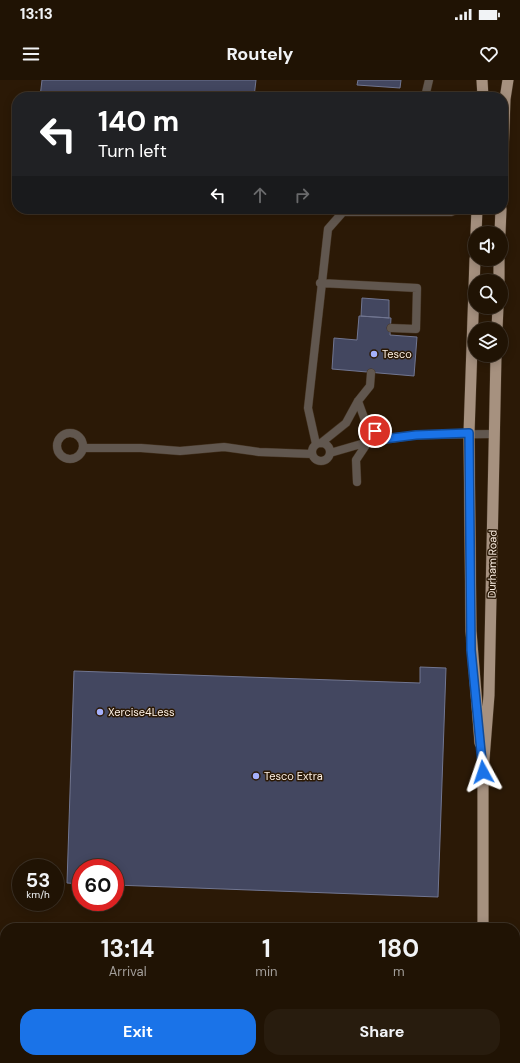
<!DOCTYPE html>
<style>
body{margin:0;font-family:"DM Sans",sans-serif;background:#281c0e;color:#f1f3f6;height:100vh;display:flex;flex-direction:column;font-size:15px;white-space:nowrap}
*{box-sizing:border-box;margin:0}
p{font-size:13px;color:#a29e9a}
.icon{flex:none;width:22px;height:22px;fill:none;stroke:currentColor;stroke-width:2;stroke-linecap:round;stroke-linejoin:round}
.map{position:relative;flex:1;overflow:hidden}
.sheet{position:absolute;left:0px;top:843px;width:520px;height:140px;display:flex;flex-direction:column;background:#201304;border-radius:16px 16px 0 0;box-shadow:0 2px 10px #0003,0 0 0 1px #3d3226}
.sheet>*{flex:none}
.guide{position:absolute;left:12px;top:12px;width:496px;height:122px;border-radius:16px;box-shadow:0 2px 10px #0003,0 0 0 1px #3d3226;background:#202124;color:#fff;overflow:hidden}
.fabs{position:absolute;left:468px;top:146px;display:grid;gap:8px}
.fabs a{display:grid;place-items:center;width:40px;height:40px;border-radius:50%;background:#201304;box-shadow:0 2px 10px #0003,0 0 0 1px #3d3226;font-size:20px}
.speed{position:absolute;left:12px;top:779px;display:flex;gap:8px;font-size:20px;font-weight:700;text-align:center}
.speed>*{display:grid;place-content:center;width:52px;height:52px;border-radius:50%;background:#201304;box-shadow:0 2px 10px #0003,0 0 0 1px #3d3226;line-height:1}
.speed small{font-size:10px;font-weight:400}
.speed .limit{border:6px solid #d22;background:#fff;color:#111}
.pin{position:absolute;display:grid;place-items:center;width:34px;height:34px;color:#fff;margin:-17px;border:2px solid #fff;border-radius:50%;box-shadow:0 1px 4px #0007}
.me{position:absolute;width:44px;margin:-22px;rotate:355deg;stroke-linejoin:round;filter:drop-shadow(0 0 3px #0008)}
.turn{display:flex;align-items:center;gap:14px;height:84px;padding:0 20px;font-size:18px}
.turn .icon{width:52px;height:52px;stroke-width:2.5}
.turn b{display:block;font-size:28px;line-height:34px}
.lanes{display:flex;align-items:center;height:38px;padding:0 20px;background:#0003;justify-content:center;gap:20px;direction:ltr}
.lanes .off{opacity:.35}
.eta{display:flex;justify-content:space-evenly;align-items:center;height:68px;text-align:center}
.eta b{font-size:24px;font-weight:700;line-height:28px}
.action{display:flex;gap:8px;margin-top:auto;padding:8px 20px}
.action a{flex:1;height:46px;border-radius:16px;background:#1a73e8;color:#fff;font-size:16px;font-weight:700;line-height:46px;text-align:center}
.action a+a{background:#281c0e;color:#f1f3f6}
.status{display:flex;justify-content:space-between;align-items:center;height:28px;padding:0 20px;background:#201304;direction:ltr}
.status svg{height:11px;fill:currentColor}
header{display:flex;justify-content:space-between;align-items:center;height:52px;padding:0 20px;background:#201304;font-size:18px;font-weight:700}
.map>svg:first-child{display:block}
</style>
<div class="status"><b>13:13</b><svg viewBox="0 0 49 12"><path d="M0 12V9h3v3zM5 12V6h3v6zM10 12V3h3v9zM15 12V0h3v12zM26 1h20v11H26zM47 4h2v5h-2z"/></svg></div>
<header><svg class="icon" aria-label="menu" viewBox="0 0 24 24"><path d="M4 6h16M4 12h16M4 18h16"/></svg>Routely<svg class="icon" aria-label="heart" viewBox="0 0 24 24"><path d="M12 20l-8-8c-3-5 5-10 8-4 3-6 11-1 8 4z"/></svg></header>
<div class="map">
<svg width="520" height="983" viewBox="0 0 520 983">
<rect width="100%" height="100%" fill="#2b1906"/>
<path fill="#434760" stroke="#717691" d="M 42,0 L 256,0 L 254,17 L 40,17 Z
M 358,0 L 401,0 L 400,8 L 357,5 Z
M 362,218 L 389,220 L 389,238 L 361,236 Z
M 359,236 L 391,238 L 390,255 L 417,257 L 414,296 L 332,289 L 334,258 L 357,260 Z
M 420,587 L 446,588 L 438,817 L 115,805 L 115,788 L 81,788 L 81,804 L 67,803 L 74,591 L 420,603 Z"/>
<g fill="none" stroke-linecap="round" stroke-linejoin="round">
<defs>
<path id="service" d="M 425,17 L 429,0
M 320,203 L 417,208 L 416,249 L 391,248
M 358,321 L 366,343 L 385,359
M57 366a13 13 0 1 1 26 0a13 13 0 1 1-26 0Z
M 321,363 L 346,343 L 358,321 L 370,306 L 371,293
M312 372a9 9 0 1 1 18 0a9 9 0 1 1-18 0Z
M 316,364 L 308,328 L 328,149 L 343,132 L 451,132 L 459,129
M 83,368 L 141,368 L 180,371 L 224,367 L 259,372 L 312,374
M 330,373 L 368,362 L 416,355 L 493,354
M 357,402 L 356,380 L 368,362"/>
<path id="minor" d="M 517,978 L 520,977"/>
<path id="primary" d="M 482,0 L 483,17
M 503,76 L 505,19 L 508,0
M 476,153 L 477,129
M 500,153 L 501,129
M 475,179 L 469,353 L 471,551 L 480,663
M 499,201 L 499,179
M 497,249 L 498,227
M 483,848 L 483,692 L 489,615 L 496,275
M 482,983 L 482,978"/>
</defs>
<use href="#service" stroke="#443321" stroke-width="9"/>
<use href="#minor" stroke="#443321" stroke-width="12"/>
<use href="#primary" stroke="#443321" stroke-width="12"/>
<use href="#service" stroke="#61574f" stroke-width="8"/>
<use href="#minor" stroke="#61574f" stroke-width="11"/>
<use href="#primary" stroke="#a6917f" stroke-width="11"/>
<defs>
<path id="rail" d="M 0,914 L 5,919
M 0,924 L 5,928
M 69,978 L 76,983
M 80,978 L 88,983"/>
</defs>
<use href="#rail" stroke="#e3d6c9" stroke-width="4.5"/>
<use href="#rail" stroke="#2b1906" stroke-width="3" stroke-dasharray="9" stroke-linecap="butt"/>
</g>
<g fill="none" stroke-linecap="round" stroke-linejoin="round">
<defs>
<path id="route" d="M 375,351 L 384,359 L 416,355 L 469,353 L 471,570 L 483,692"/>
</defs>
<use href="#route" stroke="#114b97" stroke-width="10"/>
<use href="#route" stroke="#1a73e8" stroke-width="7"/>
</g>
<g fill="#a6b1fc" stroke="#2b1906" stroke-width="1.5">
<circle cx="374" cy="274" r="4"/>
<circle cx="100" cy="632" r="4"/>
<circle cx="256" cy="696" r="4"/>
</g>
<g text-anchor="middle" dominant-baseline="central" stroke-width="3" stroke-linejoin="round" paint-order="stroke">
<g font-size="11" fill="#fcefe3" stroke="#2b1906" text-anchor="start">
<text x="382" y="274">Tesco</text>
<text x="108" y="632">Xercise4Less</text>
<text x="264" y="696">Tesco Extra</text>
</g>
<g font-size="11" fill="#fcefe3" stroke="#2b1906">
<text transform="translate(492 484) rotate(-89)">Durham Road</text>
</g>
</g>
</svg>
<div class="fabs">
<a><svg class="icon" aria-label="sound" viewBox="0 0 24 24"><path d="M4 9h4l5-4v14l-5-4H4zM17 9q2 3 0 6"/></svg></a>
<a><svg class="icon" aria-label="search" viewBox="0 0 24 24"><circle cx="10" cy="10" r="6"/><path d="M15 15l6 6"/></svg></a>
<a><svg class="icon" aria-label="layers" viewBox="0 0 24 24"><path d="M12 4l9 5-9 5-9-5zM3 14l9 5 9-5"/></svg></a>
</div>
<div class="speed"><div>53<small>km/h</small></div><div class="limit">60</div></div>
<div class="pin" style="left:375px;top:351px;background:#d93025"><svg class="icon" aria-label="arrive" viewBox="0 0 24 24"><path d="M6 21V4h12l-3 4 3 4H6"/></svg></div>
<svg class="me" style="left:483px;top:692px" viewBox="-20 -20 40 40"><path d="M0-17L14 15 0 8-14 15z" fill="#1a73e8" stroke="#fff" stroke-width="4"/></svg>
<div class="guide">
<div class="turn"><svg class="icon" aria-label="left" viewBox="0 0 24 24"><path d="M17 20v-9H6M10 6l-5 5 5 5"/></svg><div><b>140 m</b>Turn left</div></div>
<div class="lanes"><svg class="icon" aria-label="left" viewBox="0 0 24 24"><path d="M17 20v-9H6M10 6l-5 5 5 5"/></svg><svg class="icon off" aria-label="ahead" viewBox="0 0 24 24"><path d="M12 20V5M6 11l6-6 6 6"/></svg><svg class="icon off" aria-label="right" viewBox="0 0 24 24"><path d="M7 20v-9h11M14 6l5 5-5 5"/></svg></div>
</div>
<section class="sheet">
<div class="eta">
<div><b>13:14</b><p>Arrival</p></div>
<div><b>1</b><p>min</p></div>
<div><b>180</b><p>m</p></div>
</div>
<div class="action"><a>Exit</a><a>Share</a></div>
</section>
</div>
